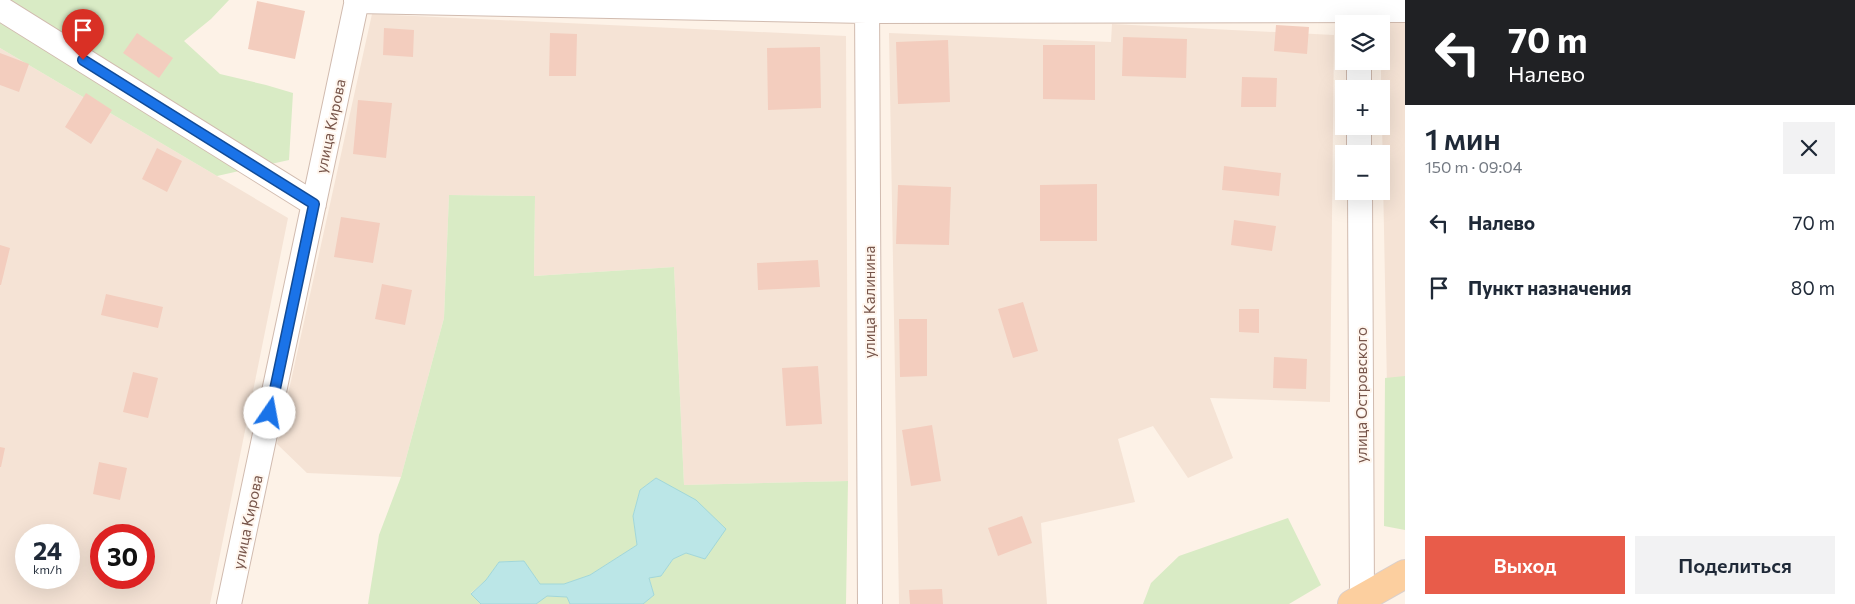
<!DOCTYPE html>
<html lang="ru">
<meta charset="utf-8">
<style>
body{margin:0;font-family:Commissioner,sans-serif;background:#f2f2f3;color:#1f2937;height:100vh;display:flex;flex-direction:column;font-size:19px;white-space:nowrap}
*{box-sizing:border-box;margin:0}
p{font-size:16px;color:#747a83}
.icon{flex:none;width:28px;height:28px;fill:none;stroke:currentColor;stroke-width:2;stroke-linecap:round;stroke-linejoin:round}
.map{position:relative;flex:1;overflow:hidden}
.details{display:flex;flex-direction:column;background:#fff;width:450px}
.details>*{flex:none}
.banner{background:#202124;color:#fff;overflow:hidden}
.tools{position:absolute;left:1335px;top:15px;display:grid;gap:10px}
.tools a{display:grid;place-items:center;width:55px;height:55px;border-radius:0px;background:#fff;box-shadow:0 5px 20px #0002;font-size:25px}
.speed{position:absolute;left:15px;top:524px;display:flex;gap:10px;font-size:25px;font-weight:700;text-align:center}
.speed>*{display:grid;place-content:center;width:65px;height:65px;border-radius:50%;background:#fff;box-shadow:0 5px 20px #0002;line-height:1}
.speed small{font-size:12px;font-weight:400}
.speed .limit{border:8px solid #d22;background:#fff;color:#111}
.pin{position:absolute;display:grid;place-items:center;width:42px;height:42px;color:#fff;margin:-51px -21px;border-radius:50% 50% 50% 0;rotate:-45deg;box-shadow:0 0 5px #0007}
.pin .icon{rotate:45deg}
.me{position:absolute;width:55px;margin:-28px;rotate:12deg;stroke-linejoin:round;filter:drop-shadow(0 0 4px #0008)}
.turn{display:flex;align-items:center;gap:18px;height:105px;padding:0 20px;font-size:22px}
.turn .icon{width:65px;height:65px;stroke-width:2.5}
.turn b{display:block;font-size:35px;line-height:42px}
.round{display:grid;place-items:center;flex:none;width:52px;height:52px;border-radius:0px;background:#f2f2f3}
.summary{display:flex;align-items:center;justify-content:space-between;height:85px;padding:0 20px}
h1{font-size:30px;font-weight:600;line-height:38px}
.action{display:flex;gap:10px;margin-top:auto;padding:10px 20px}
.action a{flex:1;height:58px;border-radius:0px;background:#e85c4a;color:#fff;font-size:20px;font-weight:600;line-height:58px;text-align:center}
.action a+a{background:#f2f2f3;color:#1f2937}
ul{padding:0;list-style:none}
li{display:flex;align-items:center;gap:15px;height:65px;padding:0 20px}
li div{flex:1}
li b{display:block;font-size:19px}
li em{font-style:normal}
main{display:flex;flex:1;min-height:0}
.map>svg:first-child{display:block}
</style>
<main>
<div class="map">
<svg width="1405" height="604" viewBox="0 0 1405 604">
<rect width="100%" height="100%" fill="#fdf2e7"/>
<path fill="#f5e3d5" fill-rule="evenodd" d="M 372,14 L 846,36 L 848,481 L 684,485 L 674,267 L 534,276 L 535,196 L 449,195 L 444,318 L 401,477 L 307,473 L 277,444 Z
M 1380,20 L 1405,20 L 1405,386 L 1387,387 Z
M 1112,24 L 1334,35 L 1330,402 L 1210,398 L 1233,458 L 1188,478 L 1153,426 L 1118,439 L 1135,502 L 1041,523 L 1047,604 L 899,604 L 889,33 L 1111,42 Z
M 0,48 L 288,218 L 210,604 L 0,604 ZM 26,535 L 69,535 L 69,578 L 26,578 ZM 101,535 L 144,535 L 144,578 L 101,578 Z"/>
<path fill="#d9ebc5" d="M 0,0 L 229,0 L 211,19 L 184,41 L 220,74 L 266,85 L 293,93 L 289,160 L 217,176 L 0,48 Z
M 449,195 L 535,196 L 534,276 L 674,267 L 684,485 L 848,481 L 846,604 L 643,604 L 654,595 L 649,577 L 661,576 L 673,559 L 686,553 L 705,559 L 713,546 L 670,487 L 656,478 L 640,490 L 633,516 L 637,545 L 590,575 L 564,584 L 540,584 L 524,561 L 499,562 L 486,580 L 471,593 L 481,604 L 368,604 L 379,535 L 401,477 L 444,318 Z
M 1405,376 L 1405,530 L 1384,526 L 1385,378 Z
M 1288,518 L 1321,585 L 1289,604 L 1143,604 L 1151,583 L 1179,556 Z
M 546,596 L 567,597 L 570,604 L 536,604 Z"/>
<path fill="#bbe6e7" stroke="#a1d7d9" d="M 656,478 L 696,500 L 726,529 L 705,559 L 686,553 L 673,559 L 661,576 L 649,578 L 654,595 L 643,604 L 570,604 L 567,597 L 547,596 L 536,604 L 481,604 L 471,594 L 486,580 L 499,562 L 524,561 L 540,584 L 564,584 L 590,575 L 637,545 L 633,516 L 640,490 Z"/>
<path fill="#f3cdbe" d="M 257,1 L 305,11 L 295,59 L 248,49 Z
M 1276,25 L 1309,27 L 1307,54 L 1274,51 Z
M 384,28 L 414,30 L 413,57 L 383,55 Z
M 137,33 L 173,58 L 159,78 L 123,53 Z
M 550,33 L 577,34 L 576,76 L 549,76 Z
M 1123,37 L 1187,39 L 1186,78 L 1122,76 Z
M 948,40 L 950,102 L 898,104 L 896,42 Z
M 1043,45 L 1095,45 L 1095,100 L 1043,99 Z
M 820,47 L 821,108 L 768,110 L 767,48 Z
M 0,53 L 29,64 L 19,92 L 0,85 Z
M 1242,77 L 1277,78 L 1276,107 L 1241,107 Z
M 86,93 L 112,110 L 91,144 L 65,127 Z
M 358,100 L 392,103 L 386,158 L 353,154 Z
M 157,148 L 182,161 L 167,192 L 142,179 Z
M 1224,166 L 1281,173 L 1279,196 L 1222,190 Z
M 1097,184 L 1097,241 L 1040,241 L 1040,185 Z
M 898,185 L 951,187 L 949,245 L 896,244 Z
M 341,217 L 380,223 L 373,263 L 334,257 Z
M 1234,220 L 1276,226 L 1272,251 L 1231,245 Z
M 0,245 L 10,248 L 1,285 L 0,285 Z
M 818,260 L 820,287 L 758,290 L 757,263 Z
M 382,284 L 412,290 L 405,325 L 375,319 Z
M 106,294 L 163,307 L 158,328 L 101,315 Z
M 1023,302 L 1038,351 L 1013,358 L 998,309 Z
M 1239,309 L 1259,309 L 1259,333 L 1239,332 Z
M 899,319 L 927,319 L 927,376 L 900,377 Z
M 1274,357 L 1307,359 L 1306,389 L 1273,388 Z
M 818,366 L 822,424 L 786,426 L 782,368 Z
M 133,372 L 158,378 L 148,418 L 123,412 Z
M 932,425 L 941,481 L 911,486 L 902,430 Z
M 0,447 L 5,448 L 1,467 L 0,467 Z
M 99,462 L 127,468 L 120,500 L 93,494 Z
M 1022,516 L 1032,543 L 998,556 L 988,528 Z
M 942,589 L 943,604 L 910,604 L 909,590 Z"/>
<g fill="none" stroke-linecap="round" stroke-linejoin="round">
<defs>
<path id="minor" d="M 867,0 L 870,604
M 356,1 L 867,11 L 1405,10
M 0,8 L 314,204
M 1359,61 L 1359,89
M 1359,126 L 1359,154
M 1360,191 L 1362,598
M 229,604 L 357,0"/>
<path id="major" d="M 1352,604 L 1405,574"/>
</defs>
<use href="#minor" stroke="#d1bbaf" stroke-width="26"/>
<use href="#major" stroke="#d9cfcc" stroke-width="30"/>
<use href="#minor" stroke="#fff" stroke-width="24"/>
<use href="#major" stroke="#fccf9f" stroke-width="28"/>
</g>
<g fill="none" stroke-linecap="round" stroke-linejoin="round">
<defs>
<path id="route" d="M 83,60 L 314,204 L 270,413"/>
</defs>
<use href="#route" stroke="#114b97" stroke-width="12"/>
<use href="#route" stroke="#1a73e8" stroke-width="9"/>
</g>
<g text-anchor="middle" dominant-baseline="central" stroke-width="4" stroke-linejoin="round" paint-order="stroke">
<g font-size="15" fill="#77554a" stroke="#fff6ee">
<text transform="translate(330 126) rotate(-78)">улица Кирова</text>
<text transform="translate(869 302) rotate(-90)">улица Калинина</text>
<text transform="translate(1361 395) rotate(-90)">улица Островского</text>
<text transform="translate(247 522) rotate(-78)">улица Кирова</text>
</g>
</g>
</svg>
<div class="tools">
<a><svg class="icon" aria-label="layers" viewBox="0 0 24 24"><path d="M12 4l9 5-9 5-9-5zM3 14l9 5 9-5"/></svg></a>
<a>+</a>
<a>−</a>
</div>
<div class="speed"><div>24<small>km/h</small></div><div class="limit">30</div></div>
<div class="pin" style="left:83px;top:60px;background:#d93025"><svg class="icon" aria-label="arrive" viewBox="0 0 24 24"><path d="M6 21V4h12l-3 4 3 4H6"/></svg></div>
<svg class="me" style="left:270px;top:413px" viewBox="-20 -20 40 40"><circle r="19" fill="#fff"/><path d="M0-13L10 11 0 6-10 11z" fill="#1a73e8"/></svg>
</div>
<section class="details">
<div class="banner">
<div class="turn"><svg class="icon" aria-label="left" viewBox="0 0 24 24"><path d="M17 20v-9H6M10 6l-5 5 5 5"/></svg><div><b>70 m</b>Налево</div></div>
</div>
<div class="summary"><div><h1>1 мин</h1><p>150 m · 09:04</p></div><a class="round"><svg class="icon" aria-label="close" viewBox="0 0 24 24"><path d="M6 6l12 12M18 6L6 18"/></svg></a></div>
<ul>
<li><svg class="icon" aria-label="left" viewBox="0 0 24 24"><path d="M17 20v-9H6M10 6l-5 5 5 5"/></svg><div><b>Налево</b></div><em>70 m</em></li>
<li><svg class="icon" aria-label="arrive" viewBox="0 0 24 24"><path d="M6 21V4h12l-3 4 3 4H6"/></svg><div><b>Пункт назначения</b></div><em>80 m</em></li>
</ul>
<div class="action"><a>Выход</a><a>Поделиться</a></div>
</section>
</main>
